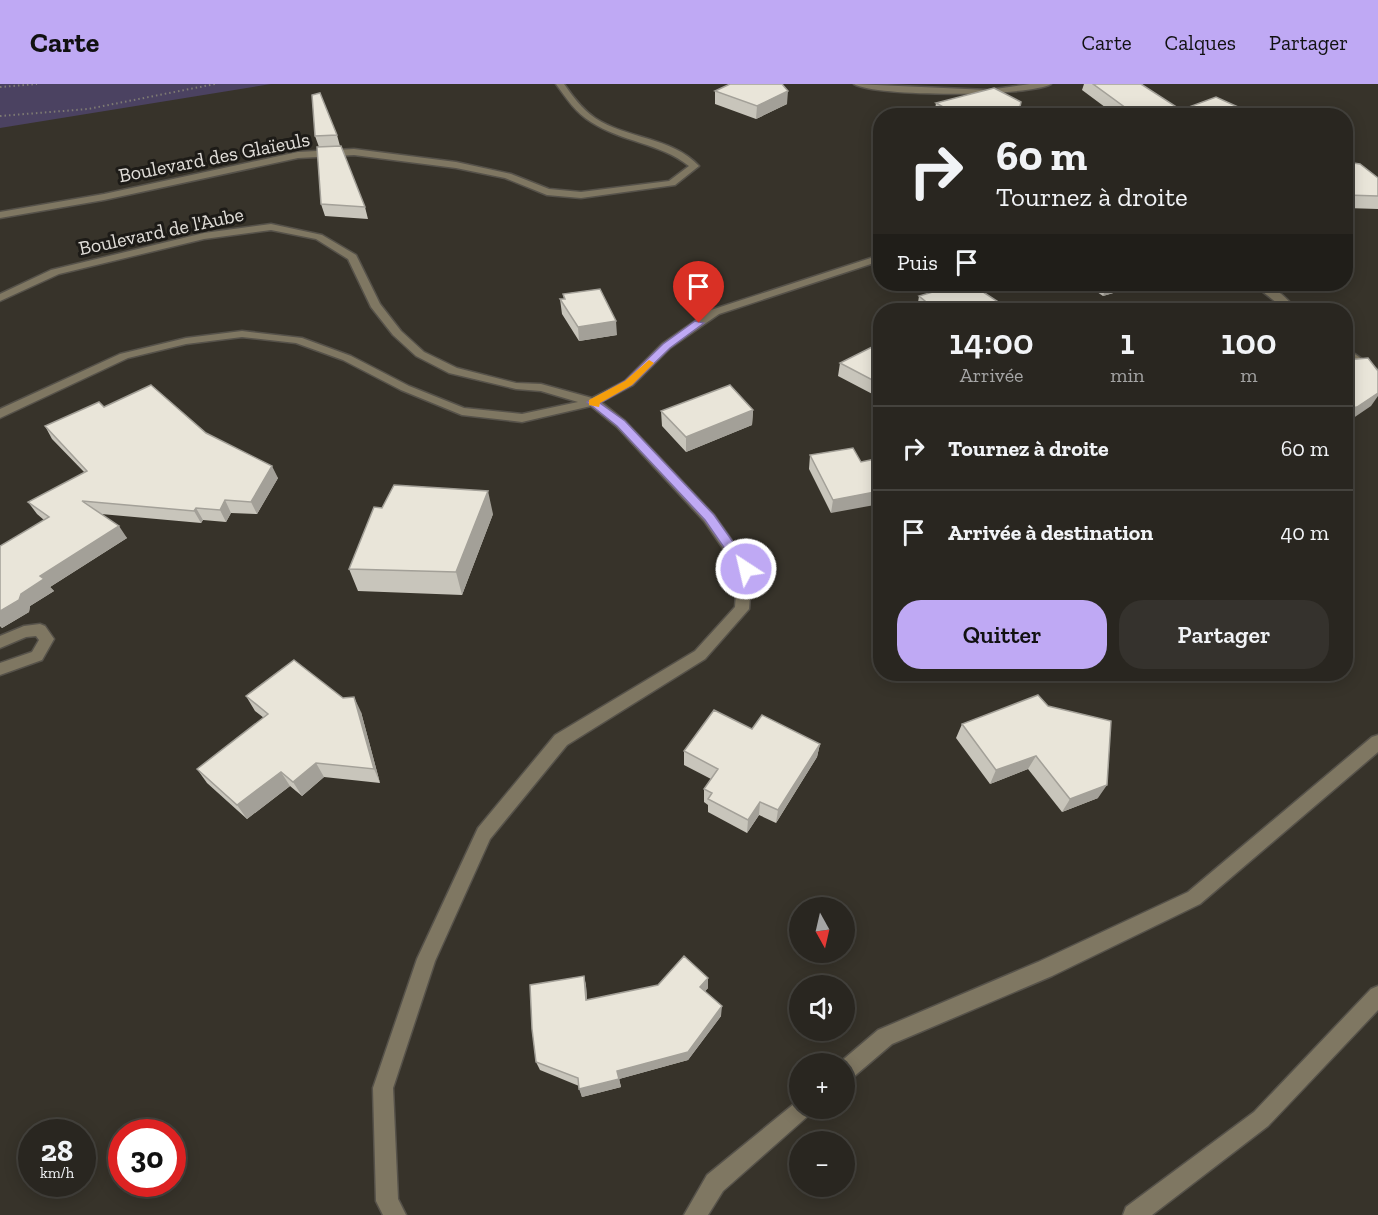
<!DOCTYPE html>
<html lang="fr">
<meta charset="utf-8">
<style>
body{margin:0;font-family:"Zilla Slab",serif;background:#35322d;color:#f1f3f6;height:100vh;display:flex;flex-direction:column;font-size:22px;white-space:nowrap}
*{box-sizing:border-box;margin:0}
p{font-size:20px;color:#a5a5a5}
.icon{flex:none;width:33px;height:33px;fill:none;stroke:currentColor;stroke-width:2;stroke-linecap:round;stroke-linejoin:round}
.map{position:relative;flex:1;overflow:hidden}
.panel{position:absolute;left:873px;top:219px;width:480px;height:378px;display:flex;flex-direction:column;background:#292620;border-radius:24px;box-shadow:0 3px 15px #0003,0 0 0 2px #45433e}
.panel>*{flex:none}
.top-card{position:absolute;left:873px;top:24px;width:480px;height:183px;border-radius:24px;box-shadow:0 3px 15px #0003,0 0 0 2px #45433e;background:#292620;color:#f1f3f6;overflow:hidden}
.needle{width:39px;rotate:172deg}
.buttons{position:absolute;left:789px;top:813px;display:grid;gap:12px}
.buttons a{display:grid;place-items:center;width:66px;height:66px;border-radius:50%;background:#292620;box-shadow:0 3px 15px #0003,0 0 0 2px #45433e;font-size:30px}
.speed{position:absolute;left:18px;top:1035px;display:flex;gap:12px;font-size:30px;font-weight:700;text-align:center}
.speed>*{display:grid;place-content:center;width:78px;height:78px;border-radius:50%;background:#292620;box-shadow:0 3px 15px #0003,0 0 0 2px #45433e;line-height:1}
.speed small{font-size:15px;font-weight:400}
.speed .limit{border:9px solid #d22;background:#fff;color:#111}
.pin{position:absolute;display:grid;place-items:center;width:51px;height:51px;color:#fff;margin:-62px -26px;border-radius:50% 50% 50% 0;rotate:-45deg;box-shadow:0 0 6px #0007}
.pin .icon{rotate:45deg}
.me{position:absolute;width:66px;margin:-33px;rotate:325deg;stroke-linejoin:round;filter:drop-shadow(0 0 4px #0008)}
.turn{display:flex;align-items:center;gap:21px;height:126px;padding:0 24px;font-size:27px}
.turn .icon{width:78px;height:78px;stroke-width:2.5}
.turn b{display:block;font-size:42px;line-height:51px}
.then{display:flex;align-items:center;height:57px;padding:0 24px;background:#0003;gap:12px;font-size:22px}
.eta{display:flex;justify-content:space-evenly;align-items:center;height:102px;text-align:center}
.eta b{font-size:36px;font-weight:600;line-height:42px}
.action{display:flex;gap:12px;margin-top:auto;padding:12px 24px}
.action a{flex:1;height:69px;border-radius:24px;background:#bfa9f4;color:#111;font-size:24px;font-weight:600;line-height:69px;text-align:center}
.action a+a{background:#35322d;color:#f1f3f6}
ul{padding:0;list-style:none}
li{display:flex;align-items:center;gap:18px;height:84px;padding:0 24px;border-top:2px solid #45433e}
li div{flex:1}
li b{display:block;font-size:22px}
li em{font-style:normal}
header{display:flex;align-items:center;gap:36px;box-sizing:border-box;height:84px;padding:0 30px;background:#bfa9f4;color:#111}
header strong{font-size:28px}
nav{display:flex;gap:33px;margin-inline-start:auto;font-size:21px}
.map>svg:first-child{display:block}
</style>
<header>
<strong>Carte</strong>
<nav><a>Carte</a><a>Calques</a><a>Partager</a></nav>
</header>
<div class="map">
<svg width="1378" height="1131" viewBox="0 0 1378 1131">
<rect width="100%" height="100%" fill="#37332a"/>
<path fill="#4b4261" d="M 0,0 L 271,0 L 0,44 Z"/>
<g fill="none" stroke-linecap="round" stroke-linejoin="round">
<defs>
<path id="minor" d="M 556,0 L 564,0 C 573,13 582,25 595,34 C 627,55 672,53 699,82 L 675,101 L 581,114 L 547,111 L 505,94 L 456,84 L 354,71 L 298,74 L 104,116 L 0,134 L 0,128 L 104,110 L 298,68 L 354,65 L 456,78 L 511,90 L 549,105 L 581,108 L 669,97 L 689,82 C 660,59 622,58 591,38 C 576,29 566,14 556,0 Z
M 854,0 L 988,6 L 1030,0 L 1051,0 C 1029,13 875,13 854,0 Z
M 999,14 L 1005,14 L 1036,32 L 1025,32 L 999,18 Z
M 271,140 L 322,151 L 356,171 L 380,220 L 401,247 L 424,268 L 457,284 L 516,299 L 541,300 L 592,314 L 625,297 L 662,260 L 711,226 L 880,171 L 880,177 L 719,230 L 670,264 L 633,301 L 601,318 L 625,337 L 714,431 L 752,485 L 749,525 L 705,575 L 567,661 L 490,755 L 435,877 L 393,1004 L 398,1115 L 406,1131 L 383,1131 L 376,1117 L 373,1004 L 417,875 L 478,744 L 555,651 L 695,567 L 735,523 L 738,486 L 704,437 L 617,343 L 591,322 L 522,338 L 462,331 L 401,306 L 343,276 L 296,259 L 242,253 L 186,260 L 128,274 L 0,334 L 0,325 L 120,270 L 186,254 L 242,247 L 302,254 L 351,272 L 409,302 L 464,324 L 522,330 L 578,318 L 541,307 L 516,305 L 449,289 L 416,272 L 393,251 L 371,223 L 348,175 L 316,155 L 271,146 L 204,155 L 59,190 L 0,217 L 0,210 L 51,186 L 204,149 Z
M 1253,200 C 1271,198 1286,213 1297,226 L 1286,226 Z
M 1346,264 L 1378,286 L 1378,294 L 1346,272 Z
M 40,540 L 45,542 L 54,555 L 42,576 L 0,591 L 0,579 L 32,568 L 39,556 L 36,552 L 26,553 L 0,564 L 0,552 L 24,542 Z
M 1378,651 L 1378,668 L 1200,820 L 1052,892 L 892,960 L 851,995 L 844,998 L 844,980 L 838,980 L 878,946 L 1038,878 L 1188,808 L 1372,653 Z
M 1378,902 L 1378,926 L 1268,1042 L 1152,1131 L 1123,1131 L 1126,1123 L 1254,1028 L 1371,905 Z
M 800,1015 L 800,1024 L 812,1024 L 809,1031 L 723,1107 L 708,1131 L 684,1131 L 707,1091 Z"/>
</defs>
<use href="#minor" stroke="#56524a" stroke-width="3"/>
<path stroke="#7e7b73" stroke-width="2" stroke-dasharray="1.5 3" stroke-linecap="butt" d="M 0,3 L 37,0
M 0,32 L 88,25 L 215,0"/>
<use href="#minor" fill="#7f7762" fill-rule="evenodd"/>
</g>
<path fill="#c8c5bb" d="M 1084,0 L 1141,0 L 1181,26 L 1258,32 L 1117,32 L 1082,6 Z
M 715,7 L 787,20 L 756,35 L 715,20 Z
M 936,19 L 1018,32 L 934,32 Z
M 337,51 L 340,62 L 365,123 L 368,135 L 325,132 L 321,120 L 319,63 L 315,52 Z
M 1346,78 L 1378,94 L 1378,125 L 1346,124 Z
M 1085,200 L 1144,200 L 1103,212 Z
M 563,210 L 617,251 L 579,257 L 562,230 L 560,215 L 564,215 Z
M 919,212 L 1000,219 L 999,222 L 1006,226 L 918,226 L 917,225 Z
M 880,259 L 880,314 L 838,292 L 840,279 Z
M 104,323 L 206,349 L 278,394 L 257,430 L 231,429 L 226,438 L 203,436 L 201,439 L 101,430 L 127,454 L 50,503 L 54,507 L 30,522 L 29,528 L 2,544 L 0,542 L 0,462 L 44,436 L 37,430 L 28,418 L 85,389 L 52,355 L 45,342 Z
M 753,326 L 752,341 L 686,368 L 662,342 L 661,327 Z
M 810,371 L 861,378 L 831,429 L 809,385 Z
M 1346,387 L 1352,456 L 1346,465 Z
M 493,430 L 462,511 L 358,507 L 349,485 Z
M 1038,611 L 1098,714 L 1062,728 L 1028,685 L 990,700 L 956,654 L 962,640 Z
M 246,612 L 361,628 L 380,699 L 324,693 L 302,712 L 290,702 L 247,735 L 207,699 L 197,685 L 264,634 L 255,627 Z
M 752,645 L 820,660 L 817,673 L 776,739 L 759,731 L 747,749 L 708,728 L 708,721 L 704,718 L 704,705 L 711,695 L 684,681 L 684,667 Z
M 584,892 L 586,902 L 587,916 L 708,894 L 708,904 L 705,907 L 721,932 L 688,976 L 619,995 L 621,1003 L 582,1013 L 579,1002 L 540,986 L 536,978 Z"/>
<path fill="#a3a098" d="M 788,7 L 787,20 L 756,35 L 757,22 Z
M 1107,200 L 1144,200 L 1103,212 Z
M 616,237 L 617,251 L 579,257 L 578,243 Z
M 1378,309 L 1378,312 L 1371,322 L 1346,339 L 1346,325 Z
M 753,326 L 752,341 L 686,368 L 686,353 Z
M 272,382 L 278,394 L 257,430 L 251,418 Z
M 488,407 L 493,430 L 462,511 L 456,488 Z
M 880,407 L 880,420 L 831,429 L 833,416 Z
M 225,416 L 231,429 L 226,438 L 220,426 Z
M 196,424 L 203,436 L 201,439 L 194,427 Z
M 119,442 L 127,454 L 50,503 L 54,507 L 30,522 L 29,528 L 2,544 L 0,541 L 0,527 L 21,510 L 40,492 Z
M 354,613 L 361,628 L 380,699 L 374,685 Z
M 820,660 L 817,673 L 776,739 L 778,726 Z
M 1036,672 L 1028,685 L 990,700 L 996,686 Z
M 316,679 L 324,693 L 302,712 L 293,698 Z
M 281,688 L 290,702 L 247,735 L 237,721 Z
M 1107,701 L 1098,714 L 1062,728 L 1070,715 Z
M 760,718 L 759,731 L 747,749 L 748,736 Z
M 584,892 L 586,902 L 588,926 L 586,916 Z
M 708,894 L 708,904 L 700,913 L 700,903 Z
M 722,922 L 721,932 L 688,976 L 619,995 L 617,987 Z
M 619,995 L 621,1003 L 582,1013 L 579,1005 Z"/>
<path fill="#e9e5d9" stroke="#a3a098" stroke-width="1.5" d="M 730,0 L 782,0 L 788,7 L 757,22 L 715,7 Z
M 1093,0 L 1141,0 L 1181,26 L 1216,13 L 1258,32 L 1137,32 Z
M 994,4 L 1021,18 L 1018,32 L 959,32 L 936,19 Z
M 320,9 L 337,51 L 315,52 L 312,11 Z
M 341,62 L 365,123 L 321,120 L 317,63 Z
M 1346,78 L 1360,80 L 1378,94 L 1378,112 L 1346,111 Z
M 960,200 L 971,200 L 1000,219 L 997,220 L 1006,226 L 935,226 L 936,226 L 919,212 Z
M 600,205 L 616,237 L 578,243 L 560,215 L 565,215 L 563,210 Z
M 880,259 L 880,300 L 840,279 Z
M 1368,274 L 1378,287 L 1378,309 L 1357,323 L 1346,325 L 1346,276 Z
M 151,301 L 206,349 L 272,382 L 251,418 L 225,416 L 220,426 L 196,424 L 194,427 L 82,417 L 119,442 L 40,492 L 44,495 L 21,510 L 19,516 L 0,527 L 0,462 L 49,433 L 28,418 L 87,387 L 45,342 L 99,318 L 104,323 Z
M 730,301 L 753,326 L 686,353 L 661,327 Z
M 853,364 L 861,378 L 880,374 L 880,407 L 833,416 L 810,371 Z
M 1346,387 L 1347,388 L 1352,456 L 1347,448 L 1346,447 Z
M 394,401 L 488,407 L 456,488 L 349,485 L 374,423 L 382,424 Z
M 294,576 L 343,614 L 354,613 L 374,685 L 316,679 L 293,698 L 281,688 L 237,721 L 197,685 L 268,630 L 246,612 Z
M 1038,611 L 1048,622 L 1111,637 L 1107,701 L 1070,715 L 1036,672 L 996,686 L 962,640 Z
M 714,626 L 752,645 L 762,631 L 820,660 L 778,726 L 760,718 L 748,736 L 708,715 L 712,709 L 704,705 L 718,685 L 684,667 Z
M 684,872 L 708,894 L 700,903 L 722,922 L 688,968 L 617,987 L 619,995 L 579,1005 L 578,994 L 536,978 L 532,945 L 530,901 L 584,892 L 586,916 L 658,901 Z"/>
<path fill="#bfa9f4" stroke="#7c6e9f" stroke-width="1.5" d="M 695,237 L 704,239 L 670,264 L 632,301 L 600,319 L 625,337 L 714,431 L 752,485 L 746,490 L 741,488 L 705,436 L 617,342 L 587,318 L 625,297 L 663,260 Z"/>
<path fill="#f59e0b" d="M 649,276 L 654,279 L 632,301 L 600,319 L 599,323 L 589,321 L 589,316 L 625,297 Z"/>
<g text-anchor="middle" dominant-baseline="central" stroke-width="6" stroke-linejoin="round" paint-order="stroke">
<g font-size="20" fill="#e1ded9" stroke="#1d1b17">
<text transform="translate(214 73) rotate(-11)">Boulevard des Glaïeuls</text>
<text transform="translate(161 147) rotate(-12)">Boulevard de l'Aube</text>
</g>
</g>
</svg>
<div class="buttons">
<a><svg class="needle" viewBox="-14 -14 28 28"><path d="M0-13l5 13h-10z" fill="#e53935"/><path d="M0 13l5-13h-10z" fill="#a5a5a5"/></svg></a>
<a><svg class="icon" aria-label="sound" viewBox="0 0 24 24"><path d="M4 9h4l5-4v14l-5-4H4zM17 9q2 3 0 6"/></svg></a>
<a>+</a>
<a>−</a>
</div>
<div class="speed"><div>28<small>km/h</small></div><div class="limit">30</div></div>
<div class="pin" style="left:699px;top:239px;background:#d93025"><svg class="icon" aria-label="arrive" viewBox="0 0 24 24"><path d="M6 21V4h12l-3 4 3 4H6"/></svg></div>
<svg class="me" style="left:746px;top:485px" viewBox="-20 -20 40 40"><circle r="17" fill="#bfa9f4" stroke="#fff" stroke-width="3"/><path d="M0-11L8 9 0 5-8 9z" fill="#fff"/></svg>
<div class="top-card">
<div class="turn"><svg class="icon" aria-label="right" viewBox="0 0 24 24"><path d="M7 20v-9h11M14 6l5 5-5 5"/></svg><div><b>60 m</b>Tournez à droite</div></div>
<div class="then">Puis<svg class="icon" aria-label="arrive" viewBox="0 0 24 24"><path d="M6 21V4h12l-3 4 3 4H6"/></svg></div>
</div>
<section class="panel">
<div class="eta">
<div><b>14:00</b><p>Arrivée</p></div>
<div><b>1</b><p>min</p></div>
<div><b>100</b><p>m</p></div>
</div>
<ul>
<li><svg class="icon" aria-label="right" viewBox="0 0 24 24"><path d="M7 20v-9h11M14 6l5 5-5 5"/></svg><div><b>Tournez à droite</b></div><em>60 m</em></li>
<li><svg class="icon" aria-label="arrive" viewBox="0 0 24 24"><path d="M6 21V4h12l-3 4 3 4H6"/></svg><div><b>Arrivée à destination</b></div><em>40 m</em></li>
</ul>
<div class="action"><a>Quitter</a><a>Partager</a></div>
</section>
</div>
